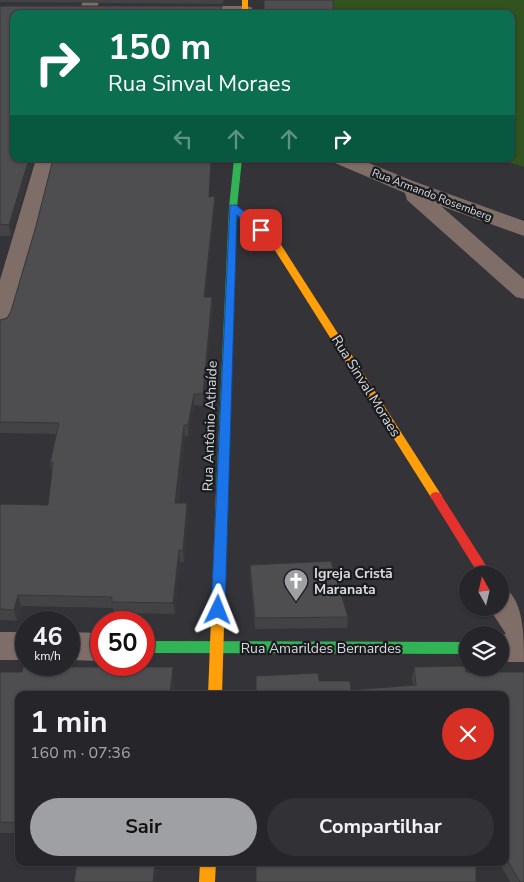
<!DOCTYPE html>
<html lang="pt">
<meta charset="utf-8">
<style>
body{margin:0;font-family:"Nunito Sans",sans-serif;background:#323236;color:#f1f3f6;height:100vh;display:flex;flex-direction:column;font-size:19px;white-space:nowrap}
*{box-sizing:border-box;margin:0}
p{font-size:16px;color:#a4a5a8}
.icon{flex:none;width:28px;height:28px;fill:none;stroke:currentColor;stroke-width:2;stroke-linecap:round;stroke-linejoin:round}
.map{position:relative;flex:1;overflow:hidden}
.sheet{position:absolute;left:15px;top:691px;width:494px;height:175px;display:flex;flex-direction:column;background:#26262a;border-radius:10px;box-shadow:0 1px 4px #0004,0 0 0 1px #424347}
.sheet>*{flex:none}
.guide{position:absolute;left:10px;top:10px;width:505px;height:152px;border-radius:10px;box-shadow:0 1px 4px #0004,0 0 0 1px #424347;background:#0b6e4f;color:#fff;overflow:hidden}
.needle{width:32px;rotate:352deg}
.buttons{position:absolute;left:459px;top:566px;display:grid;gap:10px}
.buttons a{display:grid;place-items:center;width:50px;height:50px;border-radius:50%;background:#26262a;box-shadow:0 1px 4px #0004,0 0 0 1px #424347;font-size:25px}
.speed{position:absolute;left:15px;top:611px;display:flex;gap:10px;font-size:25px;font-weight:700;text-align:center}
.speed>*{display:grid;place-content:center;width:65px;height:65px;border-radius:50%;background:#26262a;box-shadow:0 1px 4px #0004,0 0 0 1px #424347;line-height:1}
.speed small{font-size:12px;font-weight:400}
.speed .limit{border:8px solid #d22;background:#fff;color:#111}
.pin{position:absolute;display:grid;place-items:center;width:42px;height:42px;color:#fff;margin:-21px;border-radius:10px;box-shadow:0 2px 8px #0006}
.me{position:absolute;width:55px;margin:-28px;rotate:2deg;stroke-linejoin:round;filter:drop-shadow(0 0 4px #0008)}
.turn{display:flex;align-items:center;gap:18px;height:105px;padding:0 15px;font-size:22px}
.turn .icon{width:65px;height:65px;stroke-width:2.5}
.turn b{display:block;font-size:35px;line-height:42px}
.lanes{display:flex;align-items:center;height:48px;padding:0 15px;background:#0003;justify-content:center;gap:25px;direction:ltr}
.lanes .off{opacity:.35}
.round{display:grid;place-items:center;flex:none;width:52px;height:52px;border-radius:26px;background:#323236}
.headline{display:flex;align-items:center;justify-content:space-between;height:85px;padding:0 15px}
h1{font-size:30px;font-weight:700;line-height:38px}
.button{display:flex;gap:10px;margin-top:auto;padding:10px 15px}
.button a{flex:1;height:58px;border-radius:30px;background:#9fa0a4;color:#111;font-size:20px;font-weight:700;line-height:58px;text-align:center}
.button a+a{background:#323236;color:#f1f3f6}
.map>svg:first-child{display:block}
</style>
<div class="map">
<svg width="524" height="882" viewBox="0 0 524 882">
<rect width="100%" height="100%" fill="#333338"/>
<path fill="#32521e" d="M 332,0 L 524,0 L 524,167 L 499,159 L 511,159 L 511,14 L 333,14 Z"/>
<g fill="none" stroke-linecap="round" stroke-linejoin="round">
<path fill="#7f6d68" fill-rule="evenodd" d="M 83,0 L 99,0 L 96,14 L 79,14 Z
M 184,6 L 245,6 L 251,7 L 254,11 L 252,14 L 177,14 L 175,11 L 178,7 Z
M 36,159 L 56,159 L 12,322 L 9,328 L 0,330 L 0,280 Z
M 332,159 L 359,159 L 413,181 L 524,221 L 524,236 L 441,206 L 524,279 L 524,299 L 516,297 L 407,200 L 405,193 L 335,163 Z
M 500,585 C 524,596 524,634 524,662 L 500,662 L 500,635 L 498,635 L 506,634 L 489,608 L 500,608 Z
M 0,632 L 26,632 L 26,660 L 0,660 Z
M 69,632 L 101,633 L 101,661 L 69,660 Z"/>
<path fill="#30b455" fill-rule="evenodd" d="M 234,159 L 242,159 L 237,207 L 228,492 L 226,495 L 218,495 L 216,492 L 229,207 Z
M 144,641 L 468,642 L 468,654 L 144,653 Z"/>
<path fill="#ff9f0a" fill-rule="evenodd" d="M 242,0 L 248,0 L 248,14 L 242,14 Z
M 233,204 L 278,240 L 440,493 L 442,496 L 440,499 L 432,499 L 271,244 L 230,209 L 230,205 Z
M 222,488 L 226,489 L 228,492 L 222,695 L 208,695 L 216,492 L 218,489 Z
M 200,862 L 216,862 L 215,882 L 199,882 Z"/>
<path fill="#e5322d" fill-rule="evenodd" d="M 436,492 L 440,493 L 492,575 L 479,575 L 430,496 L 432,493 Z"/>
</g>
<path fill="#434245" d="M 0,0 L 224,0 L 223,4 L 0,2 Z
M 0,6 L 14,14 L 11,236 L 0,236 Z
M 210,197 L 215,207 L 205,297 L 212,297 L 213,308 L 203,406 L 194,405 L 188,436 L 185,436 L 178,503 L 187,503 L 188,515 L 184,562 L 180,562 L 175,614 L 114,613 L 113,608 L 21,606 L 17,621 L 0,620 L 0,504 L 48,505 L 52,472 L 50,462 L 57,434 L 0,433 L 0,320 L 7,318 Z
M 250,565 L 348,617 L 347,628 L 255,629 L 250,576 Z
M 70,661 L 71,667 L 174,679 L 173,695 L 19,695 L 19,833 L 0,833 L 0,672 L 22,672 Z
M 465,666 L 466,672 L 524,672 L 524,882 L 510,882 L 499,862 L 505,862 L 505,695 L 256,695 L 256,676 L 318,673 L 319,681 L 350,681 L 351,690 L 413,686 L 412,679 L 414,667 Z"/>
<path fill="#373638" d="M 29,159 L 34,159 L 11,236 L 9,225 Z
M 211,159 L 212,159 L 209,208 L 209,197 Z
M 215,196 L 215,207 L 204,308 L 204,297 Z
M 212,297 L 213,308 L 203,406 L 203,394 Z
M 194,394 L 194,405 L 188,436 L 188,425 Z
M 184,425 L 185,436 L 176,515 L 175,503 Z
M 187,503 L 188,515 L 184,562 L 183,551 Z
M 179,550 L 180,562 L 175,614 L 173,603 Z
M 18,595 L 21,606 L 17,621 L 14,610 Z
M 173,667 L 174,679 L 173,695 L 170,695 Z
M 155,862 L 156,862 L 157,872 L 156,882 L 153,882 Z"/>
<path fill="#4e4d50" stroke="#373638" d="M 264,0 L 333,0 L 334,14 L 264,14 Z
M 0,6 L 222,6 L 221,14 L 14,14 L 14,159 L 29,159 L 9,225 L 0,224 Z
M 53,159 L 211,159 L 209,197 L 215,196 L 204,297 L 212,297 L 203,394 L 194,394 L 188,425 L 184,425 L 175,503 L 187,503 L 183,551 L 179,550 L 173,603 L 112,602 L 112,597 L 18,595 L 14,610 L 0,609 L 0,504 L 48,505 L 53,462 L 50,462 L 59,423 L 0,422 L 0,320 L 7,318 L 11,311 L 36,226 Z
M 331,561 L 348,617 L 255,618 L 250,565 Z
M 24,661 L 26,661 L 26,665 L 69,665 L 69,661 L 70,661 L 69,667 L 173,667 L 170,695 L 19,695 L 19,823 L 0,822 L 0,672 L 22,672 Z
M 465,666 L 466,672 L 524,672 L 524,882 L 520,882 L 505,856 L 505,695 L 256,695 L 256,676 L 318,673 L 319,681 L 350,681 L 351,690 L 416,685 L 414,667 Z
M 77,862 L 155,862 L 153,882 L 74,882 Z
M 256,862 L 476,862 L 476,882 L 256,882 Z"/>
<path fill="#1a73e8" stroke="#114b97" d="M 230,205 L 236,205 L 266,230 L 258,232 L 237,215 L 225,610 L 218,615 L 211,610 Z"/>
<defs>
<symbol id="church-pin" viewBox="-11 -11 22 30"><path d="M0 17L-7.5 6A9.5 9.5 0 1 1 7.5 6Z" fill="#9fa0a4" stroke="#1a1b1e"/><path d="M-1.2-6h2.4v3.5h3.3v2.4h-3.3V6h-2.4V-.1h-3.3v-2.4h3.3Z" fill="#fff"/></symbol>
</defs>
<g fill-rule="evenodd">
<use href="#church-pin" x="282" y="567" width="28" height="38"/>
</g>
<g text-anchor="middle" dominant-baseline="central" stroke-width="4.5" stroke-linejoin="round" paint-order="stroke">
<g font-size="11" fill="#d9dade" stroke="#1a1b1e">
<text transform="translate(432 195) rotate(21)">Rua Armando Rosemberg</text>
</g>
<g font-size="14" fill="#d9dade" stroke="#1a1b1e">
<text transform="translate(366 386) rotate(58)">Rua Sinval Moraes</text>
<text transform="translate(210 426) rotate(-88)">Rua Antônio Athaíde</text>
<text x="321" y="648">Rua Amarildes Bernardes</text>
</g>
<g font-size="14" font-weight="bold" fill="#d9dade" stroke="#1a1b1e" text-anchor="start">
<text x="314" y="573">Igreja Cristã<tspan x="314" dy="16">Maranata</tspan></text>
</g>
</g>
</svg>
<div class="buttons">
<a><svg class="needle" viewBox="-14 -14 28 28"><path d="M0-13l5 13h-10z" fill="#e53935"/><path d="M0 13l5-13h-10z" fill="#a4a5a8"/></svg></a>
<a><svg class="icon" aria-label="layers" viewBox="0 0 24 24"><path d="M12 4l9 5-9 5-9-5zM3 14l9 5 9-5"/></svg></a>
</div>
<div class="speed"><div>46<small>km/h</small></div><div class="limit">50</div></div>
<div class="pin" style="left:261px;top:230px;background:#d93025"><svg class="icon" aria-label="arrive" viewBox="0 0 24 24"><path d="M6 21V4h12l-3 4 3 4H6"/></svg></div>
<svg class="me" style="left:218px;top:610px" viewBox="-20 -20 40 40"><path d="M0-17L14 15 0 8-14 15z" fill="#1a73e8" stroke="#fff" stroke-width="4"/></svg>
<div class="guide">
<div class="turn"><svg class="icon" aria-label="right" viewBox="0 0 24 24"><path d="M7 20v-9h11M14 6l5 5-5 5"/></svg><div><b>150 m</b>Rua Sinval Moraes</div></div>
<div class="lanes"><svg class="icon off" aria-label="left" viewBox="0 0 24 24"><path d="M17 20v-9H6M10 6l-5 5 5 5"/></svg><svg class="icon off" aria-label="ahead" viewBox="0 0 24 24"><path d="M12 20V5M6 11l6-6 6 6"/></svg><svg class="icon off" aria-label="ahead" viewBox="0 0 24 24"><path d="M12 20V5M6 11l6-6 6 6"/></svg><svg class="icon" aria-label="right" viewBox="0 0 24 24"><path d="M7 20v-9h11M14 6l5 5-5 5"/></svg></div>
</div>
<section class="sheet">
<div class="headline"><div><h1>1 min</h1><p>160 m · 07:36</p></div><a class="round" style="background:#d93025;color:#fff"><svg class="icon" aria-label="close" viewBox="0 0 24 24"><path d="M6 6l12 12M18 6L6 18"/></svg></a></div>
<div class="button"><a>Sair</a><a>Compartilhar</a></div>
</section>
</div>
